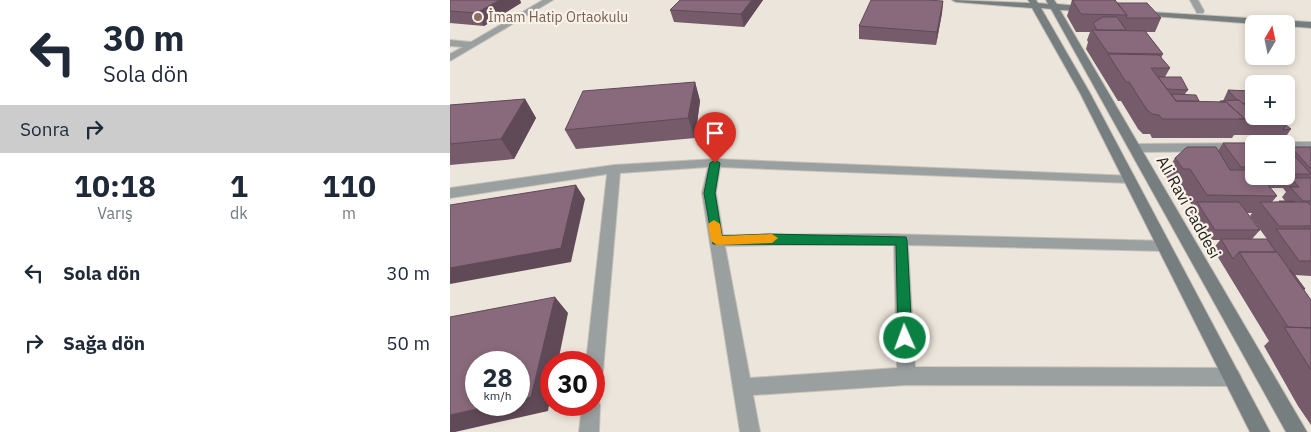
<!DOCTYPE html>
<html lang="tr">
<meta charset="utf-8">
<style>
body{margin:0;font-family:"IBM Plex Sans",sans-serif;background:#f2f2f3;color:#1f2937;height:100vh;display:flex;flex-direction:column;font-size:19px;white-space:nowrap}
*{box-sizing:border-box;margin:0}
p{font-size:16px;color:#747a83}
.icon{flex:none;width:28px;height:28px;fill:none;stroke:currentColor;stroke-width:2;stroke-linecap:round;stroke-linejoin:round}
.map{position:relative;flex:1;overflow:hidden}
.details{display:flex;flex-direction:column;background:#fff;width:450px}
.details>*{flex:none}
.banner{background:#fff;color:#1f2937;overflow:hidden}
.needle{width:32px;rotate:9deg}
.buttons{position:absolute;left:795px;top:15px;display:grid;gap:10px}
.buttons a{display:grid;place-items:center;width:50px;height:50px;border-radius:8px;background:#fff;box-shadow:0 2px 8px #0003;font-size:25px}
.speed{position:absolute;left:15px;top:351px;display:flex;gap:10px;font-size:25px;font-weight:700;text-align:center}
.speed>*{display:grid;place-content:center;width:65px;height:65px;border-radius:50%;background:#fff;box-shadow:0 2px 8px #0003;line-height:1}
.speed small{font-size:12px;font-weight:400}
.speed .limit{border:8px solid #d22;background:#fff;color:#111}
.pin{position:absolute;display:grid;place-items:center;width:42px;height:42px;color:#fff;margin:-51px -21px;border-radius:50% 50% 50% 0;rotate:-45deg;box-shadow:0 0 5px #0007}
.pin .icon{rotate:45deg}
.me{position:absolute;width:55px;margin:-28px;rotate:358deg;stroke-linejoin:round;filter:drop-shadow(0 0 4px #0008)}
.turn{display:flex;align-items:center;gap:18px;height:105px;padding:0 20px;font-size:22px}
.turn .icon{width:65px;height:65px;stroke-width:2.5}
.turn b{display:block;font-size:35px;line-height:42px}
.then{display:flex;align-items:center;height:48px;padding:0 20px;background:#0003;gap:10px;font-size:19px}
.eta{display:flex;justify-content:space-evenly;align-items:center;height:85px;text-align:center}
.eta b{font-size:30px;font-weight:700;line-height:35px}
ul{padding:0;list-style:none}
li{display:flex;align-items:center;gap:15px;height:70px;padding:0 20px}
li div{flex:1}
li b{display:block;font-size:19px}
li em{font-style:normal}
main{display:flex;flex:1;min-height:0}
.map>svg:first-child{display:block}
</style>
<main>
<section class="details">
<div class="banner">
<div class="turn"><svg class="icon" aria-label="left" viewBox="0 0 24 24"><path d="M17 20v-9H6M10 6l-5 5 5 5"/></svg><div><b>30 m</b>Sola dön</div></div>
<div class="then">Sonra<svg class="icon" aria-label="right" viewBox="0 0 24 24"><path d="M7 20v-9h11M14 6l5 5-5 5"/></svg></div>
</div>
<div class="eta">
<div><b>10:18</b><p>Varış</p></div>
<div><b>1</b><p>dk</p></div>
<div><b>110</b><p>m</p></div>
</div>
<ul>
<li><svg class="icon" aria-label="left" viewBox="0 0 24 24"><path d="M17 20v-9H6M10 6l-5 5 5 5"/></svg><div><b>Sola dön</b></div><em>30 m</em></li>
<li><svg class="icon" aria-label="right" viewBox="0 0 24 24"><path d="M7 20v-9h11M14 6l5 5-5 5"/></svg><div><b>Sağa dön</b></div><em>50 m</em></li>
</ul>
</section>
<div class="map">
<svg width="861" height="432" viewBox="0 0 861 432">
<rect width="100%" height="100%" fill="#ece5db"/>
<g fill="none" stroke-linecap="round" stroke-linejoin="round">
<defs>
<path id="minor" d="M 93,0 L 103,0 L 0,61 L 0,54 L 13,47 L 0,46 L 0,40 L 21,42 Z
M 740,0 L 748,0 L 754,11 L 753,13 L 747,13 Z
M 836,142 L 861,142 L 861,150 L 836,150 L 836,144 L 832,144 Z
M 804,143 L 806,144 L 804,144 L 804,151 L 686,152 L 680,148 L 686,144 Z
M 265,159 L 684,176 L 685,179 L 679,183 L 270,167 L 266,193 L 273,235 L 434,234 L 718,241 L 720,245 L 718,249 L 713,251 L 458,245 L 465,367 L 782,368 L 788,371 L 791,377 L 788,383 L 782,386 L 456,385 L 303,395 L 310,432 L 290,432 L 252,193 L 258,167 L 170,173 L 153,371 L 150,377 L 144,379 L 144,362 L 136,362 L 157,174 L 0,198 L 0,188 L 164,165 ZM 323,245 L 444,245 L 447,368 L 300,378 L 275,246 Z
M 144,397 L 148,398 L 150,405 L 149,432 L 129,432 L 132,405 L 144,405 Z"/>
<path id="secondary" d="M 502,0 L 580,3 L 578,0 L 586,0 L 588,3 L 598,4 L 596,0 L 604,0 L 607,4 L 640,7 L 640,11 L 637,11 L 610,10 L 857,432 L 836,432 L 601,9 L 591,8 L 640,93 L 820,432 L 800,432 L 630,93 L 582,8 L 506,2 Z
M 685,11 L 861,22 L 861,28 L 836,26 L 836,24 L 806,24 L 688,15 L 684,13 Z"/>
</defs>
<use href="#minor" stroke="#c7c1b8" stroke-width="2"/>
<use href="#secondary" stroke="#c7c1b8" stroke-width="2"/>
<use href="#minor" fill="#9aa0a0" fill-rule="evenodd"/>
<use href="#secondary" fill="#767e7f" fill-rule="evenodd"/>
</g>
<path fill="#765b6b" fill-rule="evenodd" d="M 0,0 L 70,0 L 71,3 L 34,26 L 0,23 Z
M 313,0 L 294,27 L 224,22 L 220,10 Z
M 622,0 L 665,0 L 667,3 L 711,18 L 705,32 L 696,32 L 713,54 L 711,58 L 720,68 L 715,77 L 738,90 L 735,94 L 749,101 L 769,102 L 770,101 L 773,101 L 778,90 L 801,91 L 804,116 L 841,119 L 836,125 L 841,129 L 837,135 L 784,135 L 782,138 L 702,138 L 700,134 L 693,134 L 688,129 L 671,101 L 668,101 L 636,49 L 638,42 L 637,40 L 640,32 L 626,32 L 617,16 Z
M 493,1 L 492,13 L 486,45 L 409,39 L 409,26 Z
M 245,82 L 250,101 L 245,138 L 126,149 L 115,130 Z
M 75,99 L 86,118 L 64,159 L 0,165 L 0,105 Z
M 773,143 L 804,144 L 804,176 L 836,176 L 836,150 L 839,150 L 841,147 L 861,147 L 861,276 L 845,275 L 855,289 L 854,290 L 861,300 L 861,425 L 848,406 L 814,346 L 819,341 L 763,249 L 770,240 L 758,240 L 740,212 L 743,207 L 730,186 L 723,185 L 715,175 L 725,158 L 768,151 ZM 820,188 L 833,188 L 836,192 L 832,197 L 835,201 L 822,202 L 827,196 ZM 797,213 L 802,213 L 800,216 L 817,239 L 802,239 L 810,230 Z"/>
<path fill="#604a57" d="M 50,0 L 70,0 L 71,3 L 34,26 L 26,13 Z
M 302,0 L 313,0 L 294,27 L 291,14 Z
M 493,1 L 492,13 L 486,45 L 487,32 Z
M 245,82 L 250,101 L 245,138 L 238,118 Z
M 75,99 L 86,118 L 64,159 L 51,139 Z
M 126,185 L 135,199 L 121,262 L 0,284 L 0,268 Z
M 105,297 L 118,313 L 108,362 L 101,362 L 101,394 L 98,411 L 5,432 L 0,432 L 0,415 L 44,405 L 69,405 L 69,400 Z"/>
<path fill="#896a7c" stroke="#604a57" d="M 0,0 L 50,0 L 26,13 L 0,11 Z
M 230,0 L 302,0 L 291,14 L 220,10 Z
M 421,0 L 476,0 L 493,1 L 487,32 L 409,26 Z
M 622,0 L 665,0 L 677,15 L 631,14 Z
M 667,3 L 697,3 L 711,18 L 676,18 L 677,15 Z
M 653,17 L 667,17 L 676,30 L 647,30 L 643,23 Z
M 642,30 L 695,31 L 713,54 L 658,53 Z
M 658,54 L 709,55 L 720,68 L 701,68 L 726,101 L 776,102 L 795,119 L 712,119 L 709,115 L 702,114 L 697,110 L 679,82 L 676,82 Z
M 708,77 L 731,77 L 738,90 L 717,89 Z
M 245,82 L 238,118 L 115,130 L 133,91 Z
M 778,90 L 801,91 L 804,93 L 804,101 L 796,101 L 794,104 L 793,104 L 789,100 L 787,100 Z
M 721,94 L 746,95 L 749,101 L 726,101 Z
M 75,99 L 51,139 L 0,144 L 0,105 Z
M 789,100 L 793,104 L 799,104 L 796,101 L 804,101 L 804,116 L 836,116 L 836,114 L 841,119 L 789,119 L 795,119 L 776,102 L 771,102 L 770,101 Z
M 836,125 L 841,129 L 833,130 Z
M 773,143 L 818,143 L 818,144 L 804,144 L 804,167 L 791,167 Z
M 737,147 L 766,147 L 780,170 L 804,170 L 804,176 L 811,176 L 827,196 L 757,195 L 740,169 L 733,169 L 725,158 Z
M 841,147 L 861,147 L 861,169 Z
M 836,150 L 839,150 L 861,174 L 836,174 L 836,172 L 839,168 L 836,165 Z
M 841,178 L 861,178 L 861,201 L 853,201 L 840,187 L 849,187 Z
M 126,185 L 111,248 L 0,268 L 0,205 Z
M 829,201 L 844,201 L 845,202 L 830,202 Z
M 747,202 L 789,202 L 810,230 L 765,230 Z
M 810,202 L 857,202 L 861,206 L 861,226 L 829,226 Z
M 826,229 L 861,229 L 861,261 L 849,261 Z
M 771,239 L 817,239 L 826,252 L 789,252 L 783,259 Z
M 789,252 L 827,252 L 861,300 L 861,328 L 838,327 Z
M 839,270 L 841,270 L 855,289 L 853,289 Z
M 105,297 L 81,397 L 69,400 L 69,362 L 26,362 L 26,405 L 44,405 L 0,415 L 0,317 Z
M 834,327 L 861,328 L 861,370 Z"/>
<path fill="#0b8043" stroke="#07532c" d="M 265,160 L 270,163 L 265,193 L 272,236 L 319,234 L 456,237 L 457,240 L 462,338 L 460,342 L 455,344 L 450,342 L 448,338 L 446,245 L 263,244 L 254,193 L 260,163 Z"/>
<path fill="#f59e0b" d="M 264,220 L 270,224 L 272,236 L 322,234 L 328,238 L 322,243 L 267,245 L 261,241 L 258,224 Z"/>
<circle fill="#8d6e63" stroke="#f9f2e8" stroke-width="2" cx="28" cy="17" r="5"/>
<g text-anchor="middle" dominant-baseline="central" stroke-width="4.5" stroke-linejoin="round" paint-order="stroke">
<g font-size="14" fill="#785e54" stroke="#f9f2e8" text-anchor="start">
<text x="38" y="17">İmam Hatip Ortaokulu</text>
</g>
<g font-size="16" fill="#1e1c19" stroke="#f9f2e8">
<text transform="translate(739 207) rotate(61)">Ali Ravi Caddesi</text>
</g>
</g>
</svg>
<div class="buttons">
<a><svg class="needle" viewBox="-14 -14 28 28"><path d="M0-13l5 13h-10z" fill="#e53935"/><path d="M0 13l5-13h-10z" fill="#747a83"/></svg></a>
<a>+</a>
<a>−</a>
</div>
<div class="speed"><div>28<small>km/h</small></div><div class="limit">30</div></div>
<div class="pin" style="left:265px;top:163px;background:#d93025"><svg class="icon" aria-label="arrive" viewBox="0 0 24 24"><path d="M6 21V4h12l-3 4 3 4H6"/></svg></div>
<svg class="me" style="left:455px;top:338px" viewBox="-20 -20 40 40"><circle r="17" fill="#0b8043" stroke="#fff" stroke-width="3"/><path d="M0-11L8 9 0 5-8 9z" fill="#fff"/></svg>
</div>
</main>
